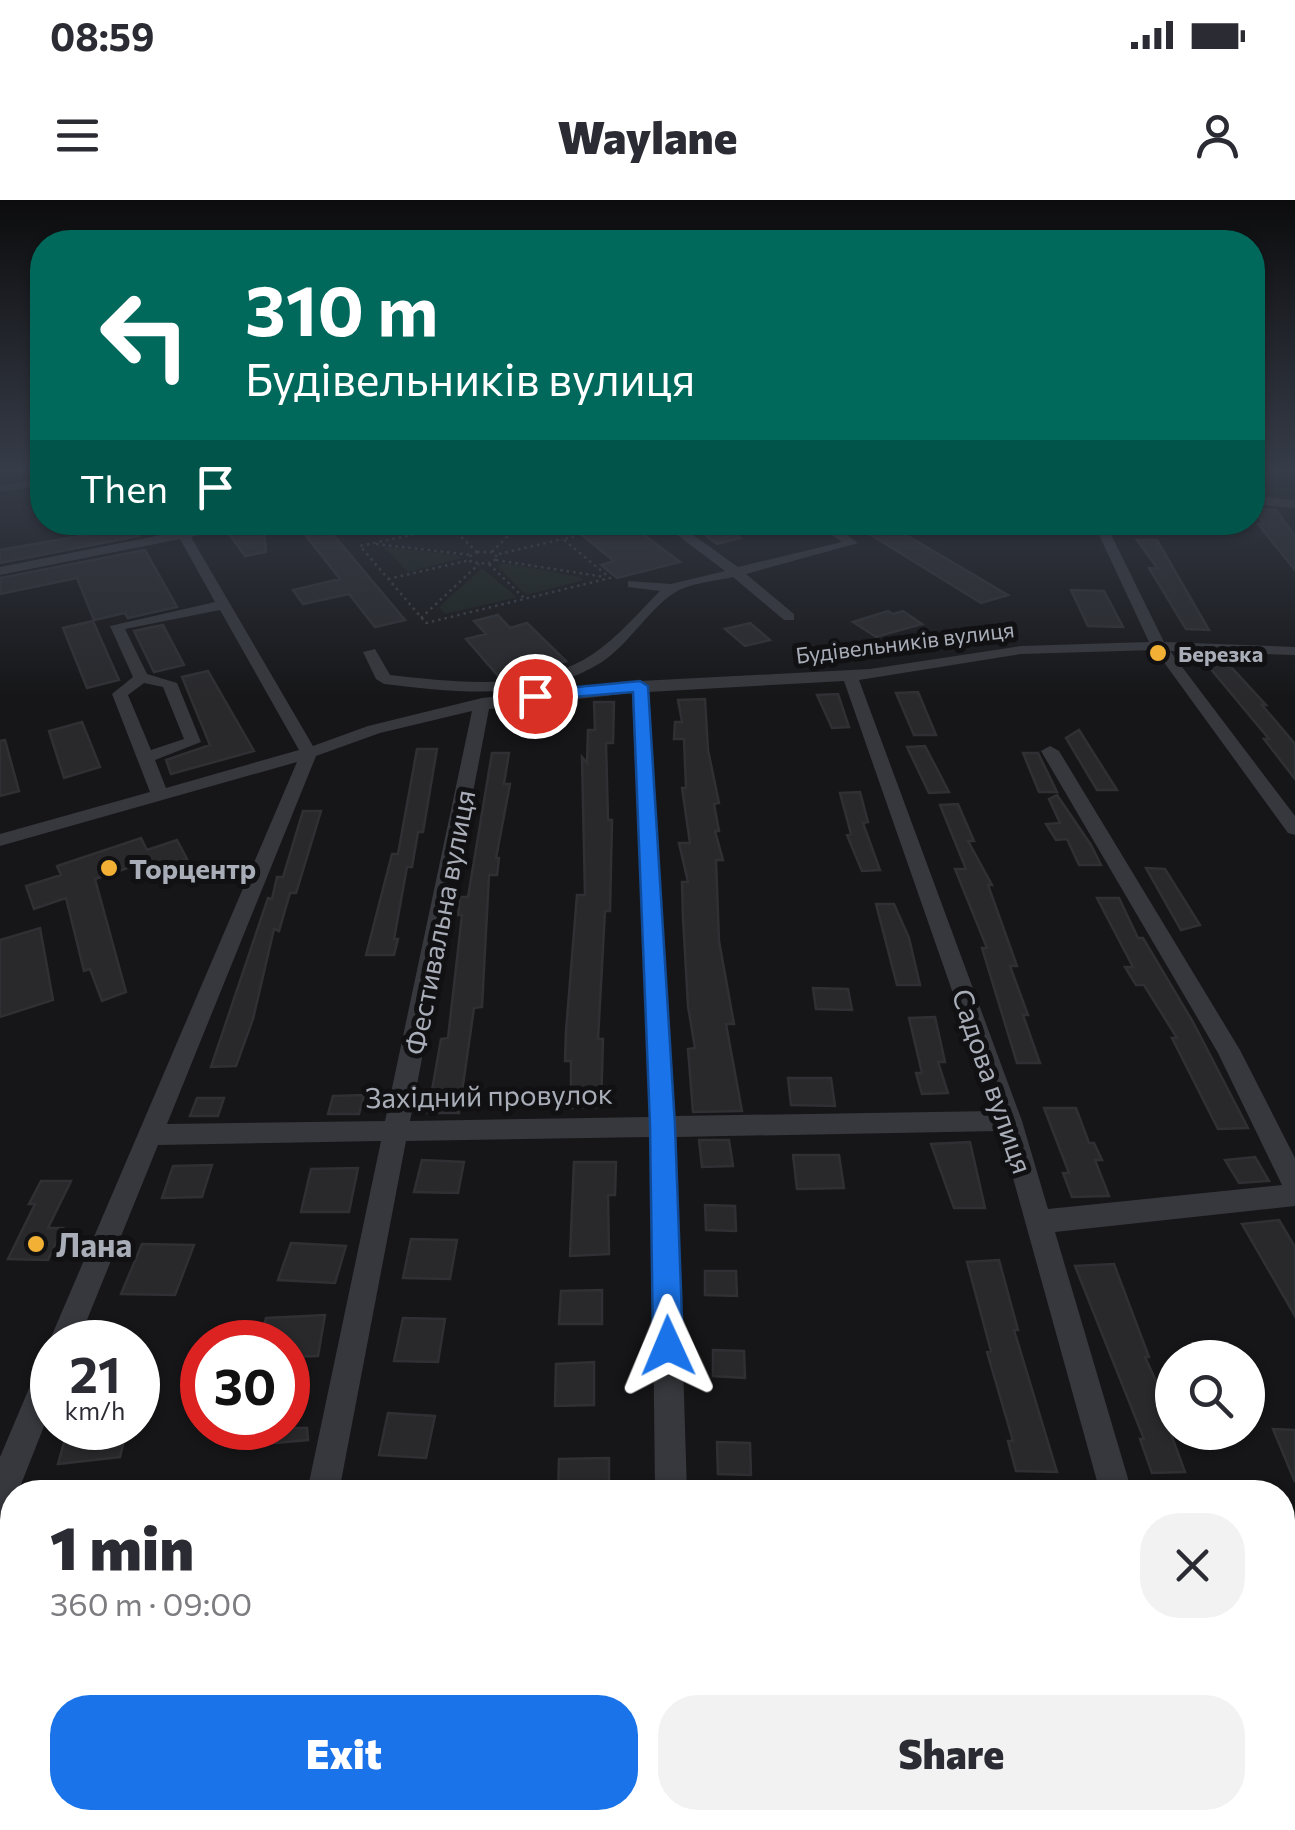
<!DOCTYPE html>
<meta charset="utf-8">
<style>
body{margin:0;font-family:Commissioner,sans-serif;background:#f2f2f3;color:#2b2b33;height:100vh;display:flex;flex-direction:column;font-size:38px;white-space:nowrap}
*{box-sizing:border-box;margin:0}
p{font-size:32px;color:#7c7c81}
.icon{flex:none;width:55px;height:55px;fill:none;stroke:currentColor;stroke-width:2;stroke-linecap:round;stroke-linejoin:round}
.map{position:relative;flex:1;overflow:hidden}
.drawer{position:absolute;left:0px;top:1280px;width:1295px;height:350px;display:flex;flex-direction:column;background:#fff;border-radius:40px 40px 0 0;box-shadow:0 2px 8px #0004}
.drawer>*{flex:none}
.hud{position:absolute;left:30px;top:30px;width:1235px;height:305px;border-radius:40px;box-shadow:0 2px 8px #0004;background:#00695c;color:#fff;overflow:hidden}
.controls{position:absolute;left:1155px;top:1140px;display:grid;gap:20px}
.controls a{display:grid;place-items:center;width:110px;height:110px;border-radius:50%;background:#fff;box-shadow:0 2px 8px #0004;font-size:50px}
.speed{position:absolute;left:30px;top:1120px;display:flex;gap:20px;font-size:50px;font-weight:700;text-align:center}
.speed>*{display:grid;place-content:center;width:130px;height:130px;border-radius:50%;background:#fff;box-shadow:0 2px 8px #0004;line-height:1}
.speed small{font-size:25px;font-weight:400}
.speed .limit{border:15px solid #d22;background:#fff;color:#111}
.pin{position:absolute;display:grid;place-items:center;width:85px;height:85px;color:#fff;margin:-42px;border:5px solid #fff;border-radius:50%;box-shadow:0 2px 10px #0007}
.me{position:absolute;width:110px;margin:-55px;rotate:359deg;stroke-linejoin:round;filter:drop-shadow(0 0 8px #0008)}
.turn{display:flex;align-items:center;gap:35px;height:210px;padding:0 50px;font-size:45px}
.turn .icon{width:130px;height:130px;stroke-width:2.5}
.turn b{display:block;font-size:70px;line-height:85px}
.then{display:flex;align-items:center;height:95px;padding:0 50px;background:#0003;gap:20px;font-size:38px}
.round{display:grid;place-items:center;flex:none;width:105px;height:105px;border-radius:40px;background:#f2f2f3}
.headline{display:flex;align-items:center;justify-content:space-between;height:170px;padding:0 50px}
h1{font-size:60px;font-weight:800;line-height:75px}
.primary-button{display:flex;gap:20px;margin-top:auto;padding:20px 50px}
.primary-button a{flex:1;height:115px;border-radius:40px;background:#1a73e8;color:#fff;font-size:40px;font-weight:800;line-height:115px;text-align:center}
.primary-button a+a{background:#f2f2f3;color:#2b2b33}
.status{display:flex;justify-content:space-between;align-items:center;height:70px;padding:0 50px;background:#fff;direction:ltr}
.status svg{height:28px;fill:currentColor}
header{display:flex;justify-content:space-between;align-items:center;height:130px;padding:0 50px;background:#fff;font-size:45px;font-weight:800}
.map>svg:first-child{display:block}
</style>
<div class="status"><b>08:59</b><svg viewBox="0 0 49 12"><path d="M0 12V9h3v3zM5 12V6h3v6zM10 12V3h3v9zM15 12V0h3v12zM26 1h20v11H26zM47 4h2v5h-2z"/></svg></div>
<header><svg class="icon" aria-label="menu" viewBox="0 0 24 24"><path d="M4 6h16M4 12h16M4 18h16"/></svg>Waylane<svg class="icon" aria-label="person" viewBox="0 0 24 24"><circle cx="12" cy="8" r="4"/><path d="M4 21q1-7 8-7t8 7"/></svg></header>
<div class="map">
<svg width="1295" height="1630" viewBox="0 0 1295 1630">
<rect width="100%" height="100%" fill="#161618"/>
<path fill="#1c231d" d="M 384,347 L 457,355 L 462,358 L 408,372 Z
M 504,363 L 580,377 L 584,380 L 526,395 L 497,366 Z
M 482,368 L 517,397 L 445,414 L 439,407 Z"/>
<path fill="#29292c" stroke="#303034" stroke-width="2.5" d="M 1254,308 L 1276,310 L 1295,336 L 1295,370 L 1258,324 L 1263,324 Z
M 104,322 L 131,322 L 138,336 L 0,363 L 0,350 L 91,334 L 107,329 Z
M 256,322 L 263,322 L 266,352 L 245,356 L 228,332 Z
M 688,322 L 718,322 L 740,338 L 717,344 Z
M 850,322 L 884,322 L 1008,395 L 981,403 Z
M 630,325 L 640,332 L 680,362 L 617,378 L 601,365 L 614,361 L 582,335 Z
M 327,327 L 405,420 L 375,427 L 349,394 L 303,404 L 293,390 L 340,379 L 303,332 Z
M 1137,340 L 1157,340 L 1209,430 L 1186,429 L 1149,368 L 1158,369 Z
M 145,350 L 177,407 L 128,418 L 125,413 L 94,420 L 77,378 L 0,394 L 0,378 Z
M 1071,390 L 1104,391 L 1123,427 L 1088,426 Z
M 888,411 L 893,414 L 903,411 L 922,424 L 876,437 L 853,422 Z
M 498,415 L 510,428 L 527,423 L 566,461 L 500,478 L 466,439 L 486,434 L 474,421 Z
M 93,421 L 119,480 L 87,488 L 63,428 Z
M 750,423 L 770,440 L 745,446 L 725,429 Z
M 163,425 L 184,465 L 154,472 L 134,431 Z
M 1200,456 L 1221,456 L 1266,505 L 1262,505 L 1295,544 L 1295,579 L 1264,539 L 1269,539 Z
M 208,471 L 254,551 L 171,574 L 166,560 L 210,545 L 182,477 Z
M 918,492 L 936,535 L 914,535 L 896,493 Z
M 838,494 L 849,527 L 832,528 L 817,495 Z
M 705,499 L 708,550 L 719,603 L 714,604 L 719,631 L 715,631 L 723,660 L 716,660 L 719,741 L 734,824 L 726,824 L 742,911 L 693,912 L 688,849 L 695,848 L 688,806 L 683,717 L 682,682 L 688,682 L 679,643 L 690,643 L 682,588 L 686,588 L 684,539 L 674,539 L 675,522 L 682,522 L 678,500 Z
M 594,502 L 614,502 L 613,543 L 606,543 L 608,620 L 612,620 L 610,711 L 605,711 L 598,839 L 603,839 L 601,907 L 571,908 L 571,861 L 565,861 L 566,831 L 577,695 L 585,695 L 582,557 L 587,563 L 588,530 L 595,530 Z
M 82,522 L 100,567 L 64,578 L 49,531 Z
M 1079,530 L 1117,590 L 1097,590 L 1066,538 Z
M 5,540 L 19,591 L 0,596 L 0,541 Z
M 925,546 L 949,592 L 929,593 L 907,547 Z
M 417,549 L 437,549 L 423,632 L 418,632 L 412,667 L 407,667 L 394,739 L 398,739 L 394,755 L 366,755 L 392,654 L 398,654 Z
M 492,553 L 509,553 L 504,584 L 510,584 L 496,658 L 499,658 L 497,675 L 489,675 L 482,807 L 474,808 L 459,913 L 428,913 L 441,839 L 448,838 L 462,715 L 458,715 L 460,697 L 468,697 Z
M 1023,553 L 1038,553 L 1057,592 L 1039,592 Z
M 860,592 L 868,622 L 863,623 L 880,670 L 862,671 L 847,635 L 851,634 L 840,593 Z
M 1057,595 L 1091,645 L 1101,665 L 1079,665 L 1067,639 L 1056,640 L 1046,624 L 1060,623 L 1049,599 Z
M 958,604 L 974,641 L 968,641 L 992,685 L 988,685 L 1017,766 L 1010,766 L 1028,815 L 1023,815 L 1040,863 L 1017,863 L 982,748 L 987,748 L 955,669 L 966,669 L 940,605 Z
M 303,611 L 321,611 L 296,693 L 290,693 L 279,731 L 274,729 L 253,819 L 236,866 L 211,867 L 268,698 L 272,699 L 277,677 L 283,677 Z
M 141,638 L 147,650 L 177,640 L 187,659 L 153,671 L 148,661 L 95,679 L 126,792 L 102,801 L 90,769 L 84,771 L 66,698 L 34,709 L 26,686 L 61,675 L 57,666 Z
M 1146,668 L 1165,669 L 1200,725 L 1181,730 Z
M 1097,698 L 1119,698 L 1138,738 L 1143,738 L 1193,822 L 1248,928 L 1218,929 L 1172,838 L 1177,838 L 1144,785 L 1136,785 L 1125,767 L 1133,767 Z
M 876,704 L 894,704 L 909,738 L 920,785 L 897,785 Z
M 40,728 L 53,800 L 0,817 L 0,740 Z
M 813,788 L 848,789 L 852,810 L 816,809 Z
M 935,817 L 945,862 L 938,862 L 948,893 L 922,894 L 916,873 L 922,873 L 909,818 Z
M 788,878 L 831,878 L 835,906 L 791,905 Z
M 364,895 L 359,914 L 328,914 L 333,896 Z
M 197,898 L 224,898 L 218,916 L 190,916 Z
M 1044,908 L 1076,908 L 1089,943 L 1094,943 L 1102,960 L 1095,960 L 1109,996 L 1072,997 L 1063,973 L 1069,973 Z
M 699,940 L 729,940 L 733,966 L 702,967 Z
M 970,942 L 985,1008 L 954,1008 L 931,944 Z
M 793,955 L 839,955 L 844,988 L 797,989 Z
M 1255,957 L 1269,981 L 1239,983 L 1225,960 Z
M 422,960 L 464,962 L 458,993 L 414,992 Z
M 574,962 L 616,962 L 615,995 L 608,995 L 609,1054 L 570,1056 Z
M 212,965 L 202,997 L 162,998 L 173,966 Z
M 358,968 L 349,1012 L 301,1012 L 311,969 Z
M 41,981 L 71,981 L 48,1028 L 63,1028 L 48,1060 L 8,1059 L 35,1004 L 29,1004 Z
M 705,1005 L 735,1006 L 736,1031 L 706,1030 Z
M 1279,1020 L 1295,1047 L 1295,1116 L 1242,1024 Z
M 411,1039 L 457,1040 L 450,1079 L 403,1078 Z
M 291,1043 L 346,1046 L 335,1083 L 278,1080 Z
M 142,1044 L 194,1045 L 175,1095 L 121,1094 Z
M 999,1060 L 1018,1130 L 1014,1130 L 1057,1272 L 1016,1271 L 1008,1241 L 1013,1241 L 987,1152 L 991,1151 L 967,1062 Z
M 1114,1064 L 1149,1157 L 1145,1157 L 1171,1214 L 1164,1215 L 1185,1272 L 1152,1273 L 1140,1239 L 1144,1239 L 1075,1066 Z
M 705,1071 L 736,1071 L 737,1096 L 705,1095 Z
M 602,1090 L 602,1124 L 559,1124 L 561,1091 Z
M 325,1115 L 318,1156 L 288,1157 L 288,1142 L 260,1142 L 266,1118 Z
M 403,1118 L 445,1119 L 438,1162 L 394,1161 Z
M 713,1150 L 744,1151 L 745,1178 L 713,1176 Z
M 594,1162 L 594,1205 L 555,1206 L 556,1164 Z
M 388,1213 L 435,1216 L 426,1258 L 379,1255 Z
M 68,1228 L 127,1228 L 120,1257 L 58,1264 Z
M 234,1228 L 307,1228 L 308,1240 L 230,1247 Z
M 1273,1229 L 1295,1230 L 1295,1282 Z
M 717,1242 L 750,1243 L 751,1275 L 718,1274 Z
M 609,1258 L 609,1292 L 558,1292 L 559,1259 Z"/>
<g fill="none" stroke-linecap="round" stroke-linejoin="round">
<path stroke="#3d3f44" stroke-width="2.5" stroke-dasharray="2.5 4" stroke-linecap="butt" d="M 471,322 L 360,346 L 426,423 L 610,378 L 563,339 L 573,337 L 555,322
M 452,328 L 477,352
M 376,344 L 471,355
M 477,352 L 492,352 L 498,358 L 488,364 L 471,362 L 469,357 Z
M 492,352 L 522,322
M 499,354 L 563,339
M 496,360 L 605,377
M 489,364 L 525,399
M 388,379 L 470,360
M 421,418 L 479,364"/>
<path fill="#37383d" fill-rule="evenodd" d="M 0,271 L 20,271 L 0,276 Z
M 42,279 L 42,285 L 0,292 L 0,286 Z
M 1252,296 L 1295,300 L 1295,308 L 1252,304 Z
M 86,322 L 98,322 L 100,327 L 90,330 Z
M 170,322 L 182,322 L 187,330 L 226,322 L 253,322 L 191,337 L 313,546 L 368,526 L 482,498 L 640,481 L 870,469 L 1021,446 L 1149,442 L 1093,322 L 1105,322 L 1164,442 L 1295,447 L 1295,455 L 1170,451 L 1295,616 L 1295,635 L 1288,633 L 1155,450 L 1021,454 L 859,480 L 1022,921 L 1048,1009 L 1282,985 L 1218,853 L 1041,551 L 1050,546 L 1059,551 L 1240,850 L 1295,958 L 1295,1006 L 1055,1032 L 1132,1292 L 1100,1292 L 1000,931 L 676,937 L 687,1292 L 655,1292 L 651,937 L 406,941 L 339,1292 L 307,1292 L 381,941 L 158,945 L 78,1142 L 52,1142 L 52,1149 L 49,1142 L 297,562 L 0,646 L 0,634 L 150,592 L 112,494 L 133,477 L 110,426 L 215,402 L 180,339 L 0,375 L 0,367 L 176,332 ZM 220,410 L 299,550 L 166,588 L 155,560 L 201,542 L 177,483 L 147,474 L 125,429 ZM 844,481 L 994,911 L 675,916 L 648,492 ZM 144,483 L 163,487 L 184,539 L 151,550 L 128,495 ZM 632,493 L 650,917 L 410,921 L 489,509 ZM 472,511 L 385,921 L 167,924 L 316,556 L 380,533 Z
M 660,322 L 675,322 L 738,367 L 842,342 L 814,322 L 829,322 L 858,343 L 746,374 L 794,414 L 794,420 L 784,420 L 733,377 C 716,381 689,383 674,393 C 647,411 630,443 602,462 C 538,503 455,492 384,484 L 376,479 L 363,452 L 375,449 L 390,475 C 456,482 534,493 593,454 C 618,437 639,412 660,391 L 628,387 L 628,381 L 671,384 L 725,371 Z
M 52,1155 L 52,1206 L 18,1292 L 12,1292 L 11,1307 L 0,1312 L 0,1257 L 41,1160 Z
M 237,1618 L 277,1618 L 274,1630 L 234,1630 Z
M 659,1618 L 698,1618 L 699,1630 L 659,1630 Z
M 1188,1618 L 1227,1618 L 1232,1630 L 1192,1630 Z"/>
</g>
<linearGradient id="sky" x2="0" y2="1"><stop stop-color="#0c0c0d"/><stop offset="0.54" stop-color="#363c48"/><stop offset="1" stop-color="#363c48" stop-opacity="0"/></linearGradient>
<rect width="1295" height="499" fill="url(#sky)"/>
<path fill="#1a73e8" stroke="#114b97" stroke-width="2.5" d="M 640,481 L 648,486 L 675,925 L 683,1146 L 678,1156 L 668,1160 L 657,1156 L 653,1146 L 650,925 L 633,492 L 535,500 L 527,496 L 535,491 Z"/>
<g fill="#f2b134" stroke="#111113" stroke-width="4">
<circle cx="1158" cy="453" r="10"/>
<circle cx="109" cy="668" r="10"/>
<circle cx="36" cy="1044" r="10"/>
</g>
<g text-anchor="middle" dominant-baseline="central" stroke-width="10" stroke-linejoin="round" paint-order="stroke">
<g font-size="22" fill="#a8adb8" stroke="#111113">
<text transform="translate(905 442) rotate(-7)">Будівельників вулиця</text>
</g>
<g font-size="22" font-weight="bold" fill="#a8adb8" stroke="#111113" text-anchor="start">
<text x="1178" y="453">Березка</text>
</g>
<g font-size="28" font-weight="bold" fill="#a8adb8" stroke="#111113" text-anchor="start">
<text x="129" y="668">Торцентр</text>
</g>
<g font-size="28" fill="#a8adb8" stroke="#111113">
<text transform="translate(439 722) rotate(-79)">Фестивальна вулиця</text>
<text transform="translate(993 881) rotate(71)">Садова вулиця</text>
<text transform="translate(489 895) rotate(-1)">Західний провулок</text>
</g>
<g font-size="32" font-weight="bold" fill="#a8adb8" stroke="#111113" text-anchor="start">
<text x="56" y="1044">Лана</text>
</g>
</g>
</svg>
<div class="controls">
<a><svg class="icon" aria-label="search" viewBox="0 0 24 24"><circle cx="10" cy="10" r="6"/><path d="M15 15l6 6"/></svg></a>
</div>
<div class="speed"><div>21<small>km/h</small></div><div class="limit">30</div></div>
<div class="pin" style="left:535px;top:496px;background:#d93025"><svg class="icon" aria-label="arrive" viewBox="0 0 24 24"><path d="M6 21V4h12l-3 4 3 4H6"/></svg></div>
<svg class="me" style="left:668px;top:1146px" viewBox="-20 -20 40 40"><path d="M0-17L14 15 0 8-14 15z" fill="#1a73e8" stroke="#fff" stroke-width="4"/></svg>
<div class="hud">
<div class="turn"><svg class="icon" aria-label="left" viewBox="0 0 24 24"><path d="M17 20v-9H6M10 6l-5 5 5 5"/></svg><div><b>310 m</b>Будівельників вулиця</div></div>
<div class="then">Then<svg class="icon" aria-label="arrive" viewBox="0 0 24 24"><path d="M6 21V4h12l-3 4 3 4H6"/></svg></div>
</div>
<section class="drawer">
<div class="headline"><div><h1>1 min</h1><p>360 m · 09:00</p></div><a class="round"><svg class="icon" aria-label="close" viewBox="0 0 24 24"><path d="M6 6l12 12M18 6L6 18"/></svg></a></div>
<div class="primary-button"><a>Exit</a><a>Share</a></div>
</section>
</div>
